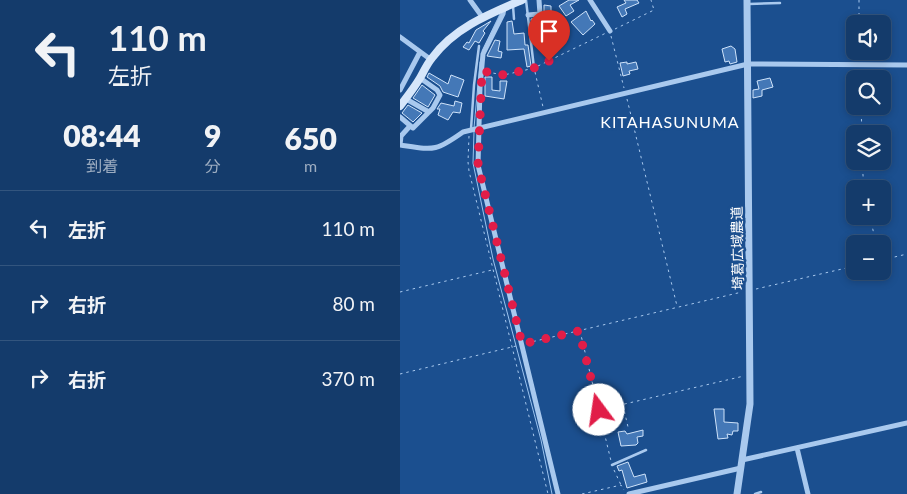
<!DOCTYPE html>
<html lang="ja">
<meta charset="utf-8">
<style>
body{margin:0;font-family:Lato,"Noto Sans JP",sans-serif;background:#214673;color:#f1f3f6;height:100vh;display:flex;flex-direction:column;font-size:19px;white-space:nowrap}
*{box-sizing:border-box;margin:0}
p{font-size:16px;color:#9dadc1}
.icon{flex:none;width:28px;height:28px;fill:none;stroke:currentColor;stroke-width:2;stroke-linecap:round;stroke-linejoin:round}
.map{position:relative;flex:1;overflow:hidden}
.drawer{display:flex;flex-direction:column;background:#143b6b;width:400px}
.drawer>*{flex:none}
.hud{background:#143b6b;color:#f1f3f6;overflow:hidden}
.tools{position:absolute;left:446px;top:15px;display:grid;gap:10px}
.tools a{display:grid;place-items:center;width:45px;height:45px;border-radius:8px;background:#143b6b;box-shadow:0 2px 8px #0003,0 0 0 1px #33557e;font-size:25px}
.pin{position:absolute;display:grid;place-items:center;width:42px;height:42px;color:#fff;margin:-51px -21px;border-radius:50% 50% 50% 0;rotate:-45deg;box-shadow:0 0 5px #0007}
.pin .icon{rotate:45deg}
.me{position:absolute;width:55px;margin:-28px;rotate:346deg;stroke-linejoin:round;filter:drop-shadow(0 0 4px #0008)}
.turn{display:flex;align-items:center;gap:18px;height:105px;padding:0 25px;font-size:22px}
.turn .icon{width:65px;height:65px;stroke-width:2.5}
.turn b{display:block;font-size:35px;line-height:42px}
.eta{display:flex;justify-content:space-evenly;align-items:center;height:85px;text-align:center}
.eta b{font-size:30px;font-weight:800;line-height:35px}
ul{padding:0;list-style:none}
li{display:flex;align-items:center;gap:15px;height:75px;padding:0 25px;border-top:1px solid #33557e}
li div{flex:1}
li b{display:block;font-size:19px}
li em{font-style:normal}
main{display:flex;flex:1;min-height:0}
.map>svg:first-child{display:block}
</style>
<main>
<section class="drawer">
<div class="hud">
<div class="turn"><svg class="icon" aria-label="left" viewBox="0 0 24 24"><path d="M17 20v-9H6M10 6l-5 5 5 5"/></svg><div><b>110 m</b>左折</div></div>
</div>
<div class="eta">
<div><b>08:44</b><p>到着</p></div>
<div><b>9</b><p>分</p></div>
<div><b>650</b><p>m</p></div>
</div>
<ul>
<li><svg class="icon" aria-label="left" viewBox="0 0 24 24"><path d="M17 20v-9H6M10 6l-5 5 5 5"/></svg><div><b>左折</b></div><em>110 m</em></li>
<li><svg class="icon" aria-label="right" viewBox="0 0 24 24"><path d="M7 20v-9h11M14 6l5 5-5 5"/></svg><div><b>右折</b></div><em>80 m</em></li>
<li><svg class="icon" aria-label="right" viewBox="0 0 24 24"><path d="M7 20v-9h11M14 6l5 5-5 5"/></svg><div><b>右折</b></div><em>370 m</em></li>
</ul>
</section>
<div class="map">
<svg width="507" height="494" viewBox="0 0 507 494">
<rect width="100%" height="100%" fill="#1b4f8f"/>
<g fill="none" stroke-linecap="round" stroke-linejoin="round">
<path stroke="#9cc4f0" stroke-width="1" d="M 82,51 L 100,14
M 74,128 L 80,62
M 74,132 L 73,163 L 93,259 L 141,440 L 152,494"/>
</g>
<path fill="#4478b7" stroke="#cfe3fa" d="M 169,0 L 179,0 L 170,5 L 174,11 L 166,16 L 159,6 Z
M 224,0 L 237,0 L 239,3 L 225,9 L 227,14 L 222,17 L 217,7 L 226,3 Z
M 144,5 L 151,6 L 151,13 L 149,13 L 150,23 L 139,23 L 139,32 L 148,32 L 149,45 L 141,46 L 141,42 L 134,42 L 131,19 L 143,17 L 144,14 Z
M 186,11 L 191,21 L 192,20 L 195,24 L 183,35 L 171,22 Z
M 91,21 L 83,31 L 85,33 L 79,43 L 75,41 L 69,50 L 63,47 L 67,42 L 69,43 L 76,30 Z
M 112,21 L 114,34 L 124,33 L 125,45 L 128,45 L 131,66 L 127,67 L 124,49 L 107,50 L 107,22 Z
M 95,40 L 100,41 L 98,51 L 102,52 L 101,58 L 87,56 Z
M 331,46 L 335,49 L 337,62 L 330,64 L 329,61 L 325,62 L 322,49 Z
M 227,62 L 227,64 L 236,62 L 238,69 L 229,71 L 230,74 L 223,76 L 220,63 Z
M 29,73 L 48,84 L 51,75 L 64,80 L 58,97 L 43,92 L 40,86 L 27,77 Z
M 85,77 L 92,77 L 92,90 L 100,91 L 100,81 L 107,81 L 104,99 L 85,96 Z
M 370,78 L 373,87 L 362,90 L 362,96 L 353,98 L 353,90 L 359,89 L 357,81 Z
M 22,85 L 35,95 L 28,107 L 13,98 Z
M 55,101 L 62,103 L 60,113 L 53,112 L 48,120 L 38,115 L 40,109 L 37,109 L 41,103 L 54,106 Z
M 8,105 L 22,113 L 13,122 L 2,113 Z
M 314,409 L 324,409 L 324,422 L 338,423 L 338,431 L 333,431 L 332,435 L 327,434 L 328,438 L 318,439 Z
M 243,430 L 243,436 L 237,437 L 238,443 L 236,445 L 221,446 L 218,432 L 225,431 L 227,434 Z
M 228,462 L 234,477 L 245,474 L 247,482 L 227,488 L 222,470 L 219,471 L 217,466 Z"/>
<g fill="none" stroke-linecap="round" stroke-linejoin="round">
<path stroke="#a9c9ee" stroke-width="1" stroke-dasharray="2.5 4" stroke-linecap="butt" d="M 459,0 L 459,24
M 215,29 L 254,10 L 251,0
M 211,36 L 224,88
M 459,51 L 460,61
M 138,66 L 206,33
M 460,70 L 460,79
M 87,72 L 104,75 L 130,69
M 135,72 L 143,107
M 227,99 L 277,306
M 461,106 L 462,134
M 69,136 L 68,162 L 69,171 L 148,494
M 462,161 L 464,189
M 470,216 L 476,244
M 482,260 L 507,254
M 356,289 L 455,266
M 0,292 L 92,270
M 180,331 L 211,461
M 127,343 L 342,292
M 0,374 L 116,346
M 223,405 L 228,427
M 199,410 L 344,376
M 214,470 L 221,485
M 182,494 L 221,485 L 224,490"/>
<path stroke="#a9c9ee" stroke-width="2.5" d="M 126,0 L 134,68
M 349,4 L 380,3
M 113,6 L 114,19
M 71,129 L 74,85 L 79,46
M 212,465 L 246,450
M 355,494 L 361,492"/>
<path stroke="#a9c9ee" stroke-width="5" d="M 70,0 L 83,18
M 190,0 L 210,31
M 104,8 L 103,14 L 83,54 L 80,87 L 78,165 L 158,494
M 128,15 L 140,14 L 139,0
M 0,37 L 30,59
M 0,90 L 20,52
M 6,99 L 29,112
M 0,117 L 13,128 L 33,108 L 40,95 L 37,90 L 20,78
M 0,145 C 34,150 35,152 63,132 L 348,64 L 507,65
M 0,145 L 1,136 L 10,126
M 397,448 L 408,494
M 342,460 L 507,423
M 229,494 L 341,468"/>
<path stroke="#a9c9ee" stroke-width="7" d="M 337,494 L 350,404 L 347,0"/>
<path stroke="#d6e6fa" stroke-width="8" d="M 0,106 C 7,97 14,88 20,78 C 24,71 27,64 32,58 C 54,28 89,14 122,0"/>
</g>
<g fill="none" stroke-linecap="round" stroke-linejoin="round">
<path stroke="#e11d48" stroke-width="9" stroke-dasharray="0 16.2" d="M 149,61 L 134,68 L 104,75 L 82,71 L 78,165 L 122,344 L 179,331 L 199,410"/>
</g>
<g text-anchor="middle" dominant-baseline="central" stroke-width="5" stroke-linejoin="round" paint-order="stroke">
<g font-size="14" fill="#fff" stroke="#1b4f8f">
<text transform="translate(337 248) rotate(-91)">埼葛広域農道</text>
</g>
<g font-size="16" letter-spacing="1" fill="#fff" stroke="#1b4f8f">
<text x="270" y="121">KITAHASUNUMA</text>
</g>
</g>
</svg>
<div class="tools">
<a><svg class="icon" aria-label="sound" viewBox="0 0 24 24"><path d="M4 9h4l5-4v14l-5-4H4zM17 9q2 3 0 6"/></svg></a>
<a><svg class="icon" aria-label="search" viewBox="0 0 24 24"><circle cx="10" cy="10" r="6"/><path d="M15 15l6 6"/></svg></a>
<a><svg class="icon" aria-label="layers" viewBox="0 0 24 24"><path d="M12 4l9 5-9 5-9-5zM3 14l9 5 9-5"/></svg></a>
<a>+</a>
<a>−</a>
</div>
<div class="pin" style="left:149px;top:61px;background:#d93025"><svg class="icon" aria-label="arrive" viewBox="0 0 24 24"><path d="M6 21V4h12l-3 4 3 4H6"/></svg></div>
<svg class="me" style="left:199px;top:410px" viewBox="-20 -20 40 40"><circle r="19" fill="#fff"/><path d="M0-13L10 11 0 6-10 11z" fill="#e11d48"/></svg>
</div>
</main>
